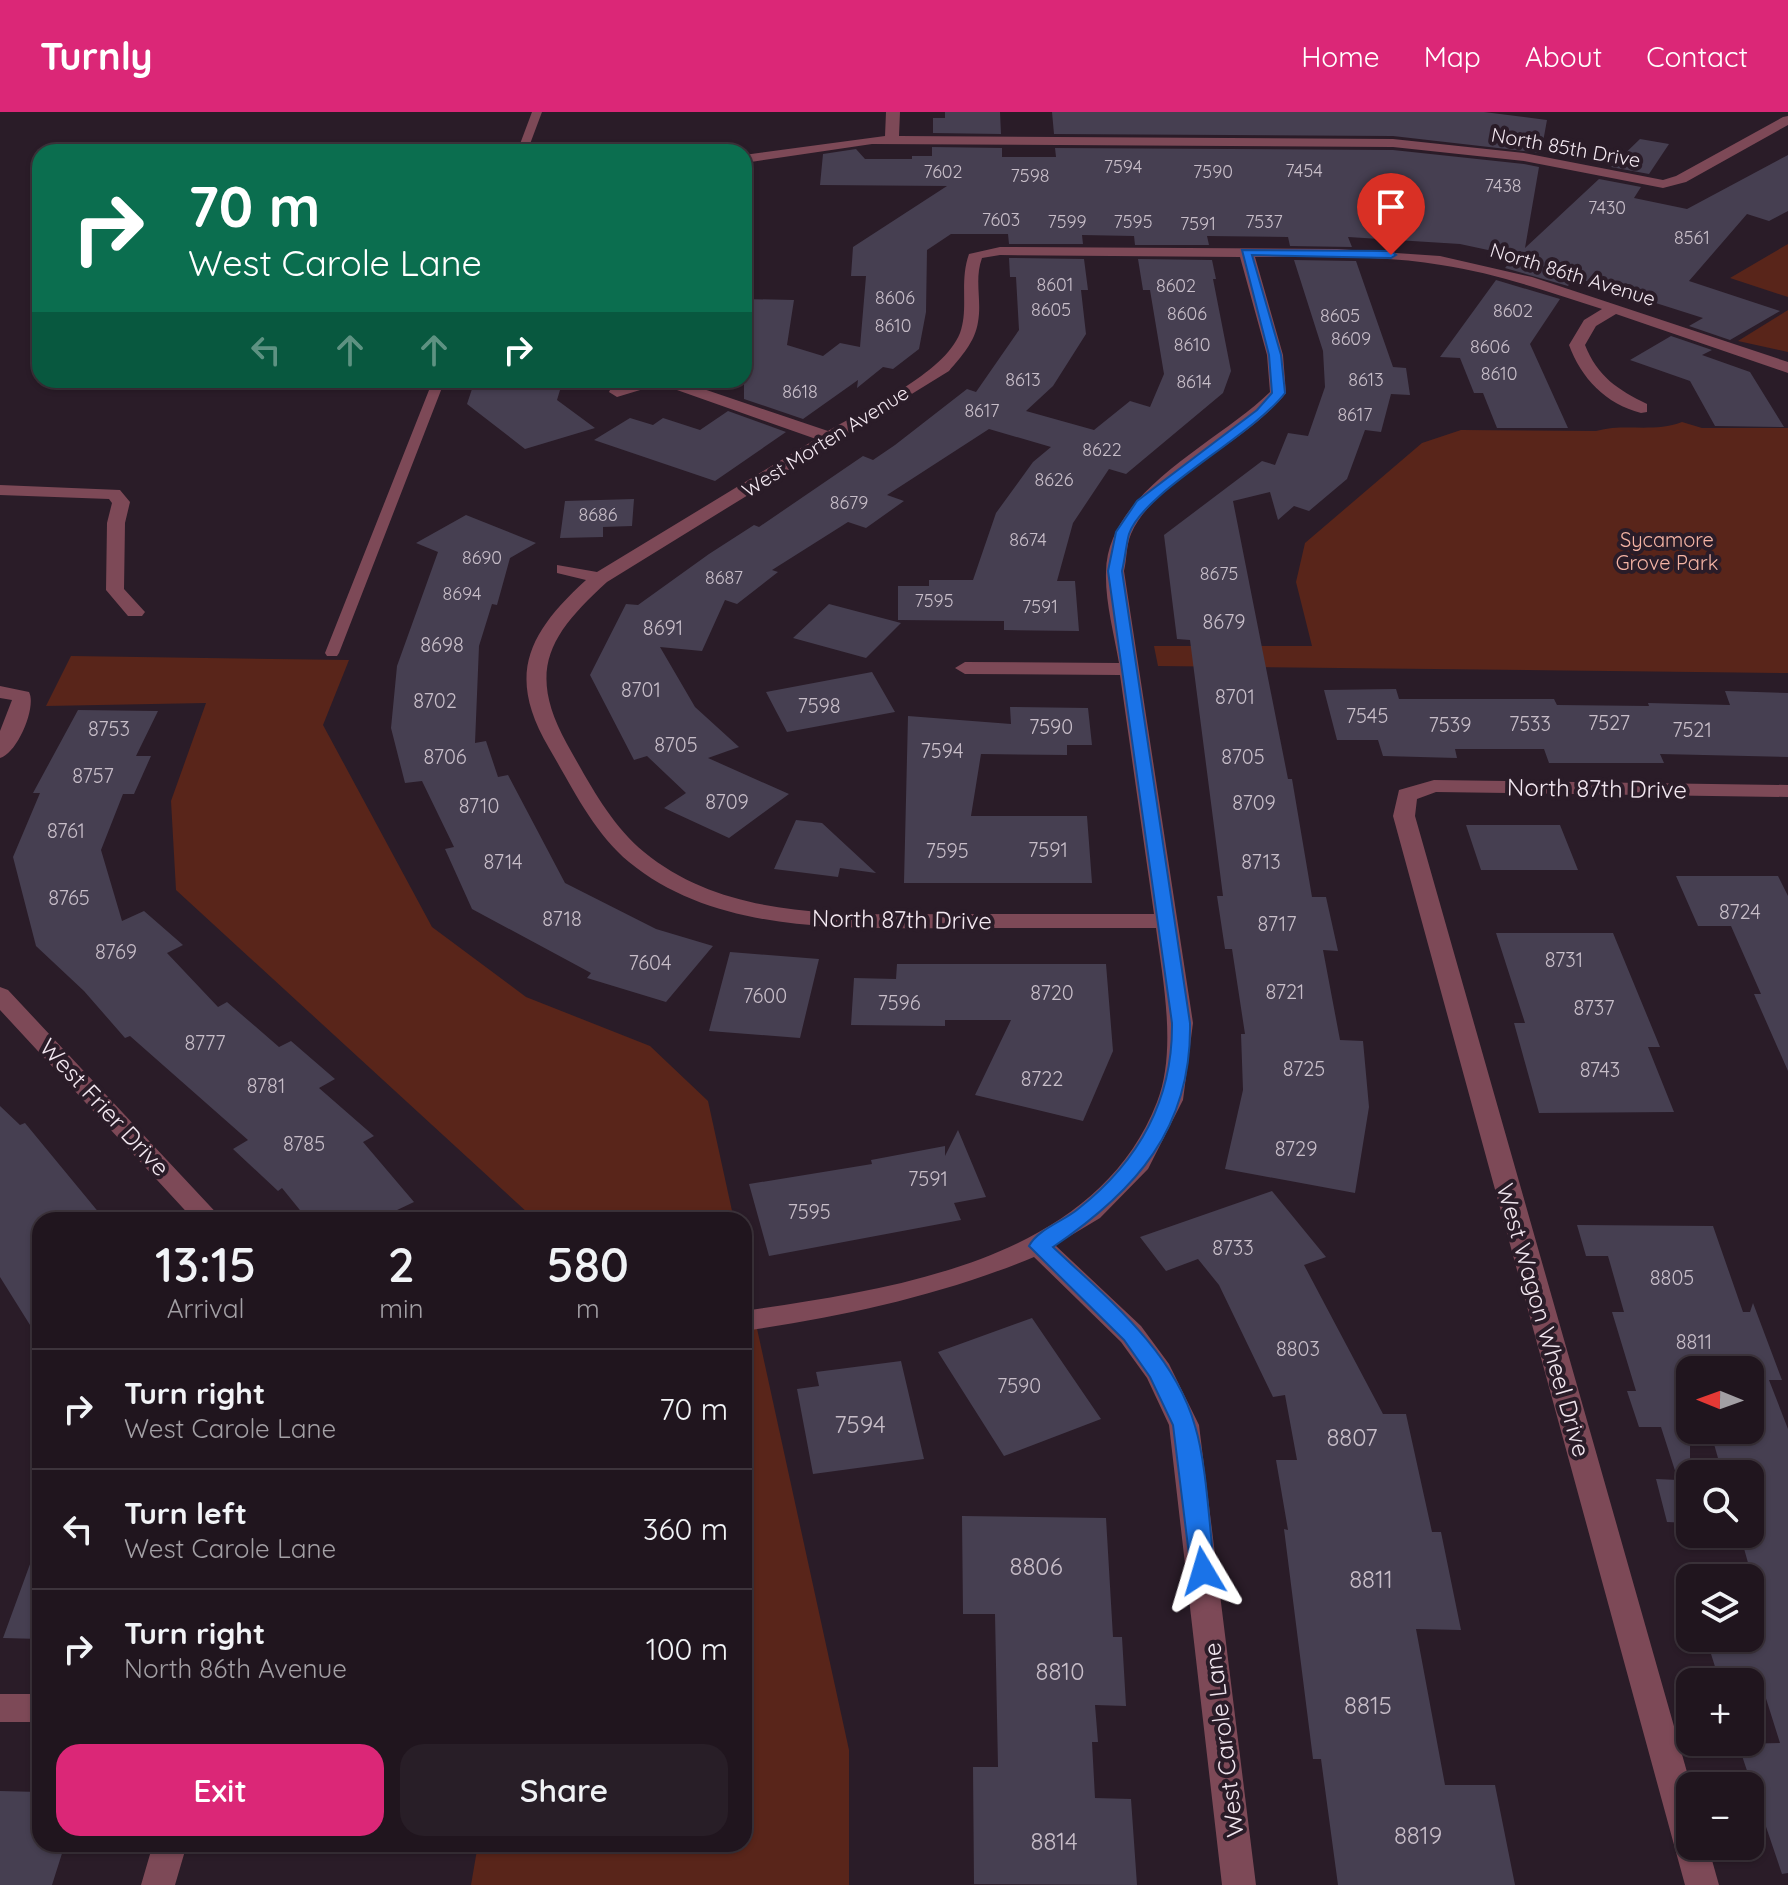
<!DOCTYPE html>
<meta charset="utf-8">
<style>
body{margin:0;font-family:Quicksand,sans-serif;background:#281e27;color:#f1f3f6;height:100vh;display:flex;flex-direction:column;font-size:30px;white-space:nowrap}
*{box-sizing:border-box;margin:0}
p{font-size:26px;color:#a29fa4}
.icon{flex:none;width:44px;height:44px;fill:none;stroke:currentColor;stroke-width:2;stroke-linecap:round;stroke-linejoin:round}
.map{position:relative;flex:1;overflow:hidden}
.panel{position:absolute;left:32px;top:1100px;width:720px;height:640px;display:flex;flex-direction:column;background:#20151e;border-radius:24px;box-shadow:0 2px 6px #0004,0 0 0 2px #3d343c}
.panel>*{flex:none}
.top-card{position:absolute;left:32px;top:32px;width:720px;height:244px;border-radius:24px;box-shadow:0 2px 6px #0004,0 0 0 2px #3d343c;background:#0b6e4f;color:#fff;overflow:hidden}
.needle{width:52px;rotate:271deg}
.fabs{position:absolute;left:1676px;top:1244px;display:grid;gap:16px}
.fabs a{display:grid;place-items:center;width:88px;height:88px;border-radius:16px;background:#20151e;box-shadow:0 2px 6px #0004,0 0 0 2px #3d343c;font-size:40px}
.pin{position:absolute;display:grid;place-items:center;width:68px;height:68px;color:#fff;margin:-82px -34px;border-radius:50% 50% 50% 0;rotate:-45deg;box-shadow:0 0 8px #0007}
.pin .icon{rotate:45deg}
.me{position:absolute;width:88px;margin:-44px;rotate:353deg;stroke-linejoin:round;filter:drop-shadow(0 0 6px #0008)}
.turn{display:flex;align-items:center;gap:28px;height:168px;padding:0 24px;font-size:36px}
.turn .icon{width:104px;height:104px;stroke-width:2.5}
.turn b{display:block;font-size:56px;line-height:68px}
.lanes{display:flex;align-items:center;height:76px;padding:0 24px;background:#0003;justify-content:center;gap:40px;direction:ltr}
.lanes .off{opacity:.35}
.eta{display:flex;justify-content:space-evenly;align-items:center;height:136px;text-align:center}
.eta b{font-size:48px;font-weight:600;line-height:56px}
.cta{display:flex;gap:16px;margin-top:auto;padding:16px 24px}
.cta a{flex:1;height:92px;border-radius:24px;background:#db2777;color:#fff;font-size:32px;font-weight:600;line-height:92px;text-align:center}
.cta a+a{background:#281e27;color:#f1f3f6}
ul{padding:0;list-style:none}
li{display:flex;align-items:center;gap:24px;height:120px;padding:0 24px;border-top:2px solid #3d343c}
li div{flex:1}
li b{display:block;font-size:30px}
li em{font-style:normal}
header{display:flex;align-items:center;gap:48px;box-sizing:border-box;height:112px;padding:0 40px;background:#db2777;color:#fff}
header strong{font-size:38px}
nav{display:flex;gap:44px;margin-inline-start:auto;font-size:28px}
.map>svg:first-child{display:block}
</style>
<header>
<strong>Turnly</strong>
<nav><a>Home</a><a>Map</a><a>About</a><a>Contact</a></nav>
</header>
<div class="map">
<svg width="1788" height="1773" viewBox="0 0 1788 1773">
<rect width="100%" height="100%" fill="#2a1c28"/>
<path fill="#59251a" d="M 1788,132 L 1788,185 L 1730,166 Z
M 1788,198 L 1788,240 L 1738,229 Z
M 1682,310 L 1702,316 L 1788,316 L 1788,561 L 1158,554 L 1154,534 L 1312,534 L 1296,470 L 1305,431 L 1422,331 L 1461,318 L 1596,319 C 1625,311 1653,321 1682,310 Z
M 71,544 L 349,548 L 323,613 L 432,815 L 526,885 L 650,934 L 708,989 L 734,1108 L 529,1108 L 528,1101 L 176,778 L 171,689 L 206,591 L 46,594 Z
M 744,1157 L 849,1638 L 849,1773 L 471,1773 L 478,1732 L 744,1732 Z"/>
<path fill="#463f51" d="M 945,0 L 1000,0 L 1001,22 L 933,21 L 933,6 L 945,6 Z
M 1052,0 L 1484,0 L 1547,8 L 1541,41 L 1393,24 L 1054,22 Z
M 1640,27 L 1669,32 L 1649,62 L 1611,55 Z
M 932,35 L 1002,36 L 1002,45 L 1056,45 L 1055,36 L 1393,38 L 1524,52 L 1539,55 L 1525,136 L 1599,67 L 1641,75 L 1634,86 L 1687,97 L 1788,43 L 1788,99 L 1769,109 L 1747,102 L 1689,169 L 1780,199 L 1730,228 L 1689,214 L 1703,206 L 1574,165 L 1568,174 L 1505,156 L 1516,144 L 1460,132 L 1348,125 L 1352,135 L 1290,134 L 1288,125 L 1207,124 L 1209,133 L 1135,133 L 1134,124 L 1082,123 L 1083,132 L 1009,132 L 1008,122 L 951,122 L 927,138 L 926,200 L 919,237 L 893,257 L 883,255 L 857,276 L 858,268 L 803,307 L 744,287 L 744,187 L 794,188 L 787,233 L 823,244 L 840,231 L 860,235 L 866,164 L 851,164 L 853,135 L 947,74 L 820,73 L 823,42 L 856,37 L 865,47 L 912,47 L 912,44 L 932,44 Z
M 1009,146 L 1084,147 L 1088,178 L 1081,178 L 1086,222 L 1053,274 L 1026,299 L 1094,318 L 1130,289 L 1150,295 L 1164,262 L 1150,178 L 1143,178 L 1138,147 L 1212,148 L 1216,167 L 1213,167 L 1231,259 L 1223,281 L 1126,362 L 1109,357 L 1073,411 L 1057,469 L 1075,469 L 1079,519 L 1004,518 L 1004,509 L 898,508 L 898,474 L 929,474 L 929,468 L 973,468 L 996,401 L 1033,350 L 1051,335 L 989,317 L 887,383 L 904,389 L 866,416 L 848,410 L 772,458 L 778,460 L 737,492 L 725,488 L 702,539 L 660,535 L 695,595 L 739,635 L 708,646 L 789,682 L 729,726 L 664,696 L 686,681 L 647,644 L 634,648 L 590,563 L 626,492 L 638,493 L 709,442 L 754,413 L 759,415 L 863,344 L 873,348 L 895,333 L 967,277 L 976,280 L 1019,218 L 1016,165 L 1010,165 Z
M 1294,148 L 1356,149 L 1393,255 L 1406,256 L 1410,283 L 1391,282 L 1381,320 L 1365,318 L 1347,367 L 1309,399 L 1294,394 L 1278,408 L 1270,380 L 1233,389 L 1288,667 L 1292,667 L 1312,785 L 1326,785 L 1338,839 L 1323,838 L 1340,928 L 1363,929 L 1369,995 L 1355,1081 L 1225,1057 L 1243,978 L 1241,922 L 1245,922 L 1232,837 L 1225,837 L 1217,784 L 1223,784 L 1190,528 L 1177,527 L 1164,423 L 1262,349 L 1275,353 L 1288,321 L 1308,324 L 1325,275 L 1323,239 Z
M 1496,168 L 1560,187 L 1530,232 L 1568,316 L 1497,316 L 1483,281 L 1474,281 L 1460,246 L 1440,245 Z
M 1671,224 L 1712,238 L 1702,243 L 1750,260 L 1784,315 L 1715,314 L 1690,269 L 1630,248 Z
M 475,268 L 563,268 L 557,288 L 595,316 L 525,337 L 467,292 Z
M 728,299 L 786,320 L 715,369 L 594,328 L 630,306 L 653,313 L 663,306 L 700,318 Z
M 634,387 L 632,414 L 603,415 L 603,425 L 560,426 L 565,389 Z
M 466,403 L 536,431 L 510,446 L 497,493 L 492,492 L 479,534 L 475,631 L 486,629 L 498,665 L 508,663 L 565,771 L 656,817 L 713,834 L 666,890 L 587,866 L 591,861 L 472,797 L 445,737 L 454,735 L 422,669 L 405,671 L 391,616 L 397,554 L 438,440 L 416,431 Z
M 829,492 L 901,511 L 866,546 L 793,526 Z
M 872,560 L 895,600 L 787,620 L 766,580 Z
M 1396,577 L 1399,587 L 1554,587 L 1557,593 L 1649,594 L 1648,591 L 1730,593 L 1725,579 L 1788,581 L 1788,645 L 1660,642 L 1664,651 L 1549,651 L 1544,637 L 1455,637 L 1457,646 L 1383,644 L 1378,628 L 1337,628 L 1324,578 Z
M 1010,595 L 1088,596 L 1092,633 L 1067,633 L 1067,643 L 981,642 L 971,704 L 1087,704 L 1092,771 L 904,771 L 908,604 L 1011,612 Z
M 78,598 L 158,599 L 136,644 L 151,644 L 134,682 L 123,682 L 101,738 L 122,809 L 144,799 L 183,833 L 167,841 L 218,895 L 227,890 L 279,935 L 291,929 L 335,967 L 319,976 L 374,1024 L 363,1030 L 414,1090 L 376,1108 L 308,1108 L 282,1076 L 278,1079 L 233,1037 L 248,1028 L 130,924 L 125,926 L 84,879 L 36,834 L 13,745 L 40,681 L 33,681 Z
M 796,708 L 822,711 L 876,761 L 840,756 L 838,765 L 774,757 Z
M 1466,713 L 1560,713 L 1578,758 L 1481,758 Z
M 1676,764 L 1778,764 L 1788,784 L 1788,959 L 1754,882 L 1761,882 L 1731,814 L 1698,814 Z
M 1496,821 L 1613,821 L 1660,935 L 1648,935 L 1674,1000 L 1539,1001 L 1514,911 L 1525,911 Z
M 730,840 L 819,847 L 800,926 L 709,919 Z
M 897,852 L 1106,852 L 1113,939 L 1083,1009 L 975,983 L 1011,908 L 945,908 L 945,914 L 851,913 L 854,866 L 896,867 Z
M 0,994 L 20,1013 L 25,1011 L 105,1108 L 40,1108 L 40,1229 L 0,1165 Z
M 958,1018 L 986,1085 L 954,1091 L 961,1108 L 769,1144 L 749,1072 L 872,1052 L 871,1048 L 945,1034 L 945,1044 Z
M 1272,1079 L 1326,1145 L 1304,1153 L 1383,1302 L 1406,1302 L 1432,1420 L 1441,1420 L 1461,1518 L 1416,1517 L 1445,1673 L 1495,1673 L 1515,1773 L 1338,1773 L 1321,1647 L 1313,1647 L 1284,1417 L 1288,1418 L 1276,1348 L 1297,1348 L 1285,1283 L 1273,1285 L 1219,1173 L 1198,1147 L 1166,1159 L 1140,1125 Z
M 1577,1113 L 1713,1114 L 1743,1200 L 1750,1200 L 1753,1191 L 1782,1268 L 1769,1268 L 1788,1317 L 1788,1761 L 1782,1762 L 1738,1632 L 1780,1631 L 1758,1561 L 1717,1561 L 1706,1526 L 1750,1526 L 1750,1458 L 1740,1422 L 1750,1422 L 1750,1359 L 1722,1360 L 1710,1318 L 1750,1318 L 1750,1258 L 1693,1258 L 1690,1253 L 1690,1411 L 1667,1410 L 1656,1367 L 1678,1368 L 1661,1315 L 1639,1315 L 1627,1279 L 1636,1279 L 1612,1200 L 1624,1200 L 1608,1144 L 1586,1144 Z
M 1032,1206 L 1101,1307 L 1004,1344 L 938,1240 Z
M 901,1249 L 924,1347 L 813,1362 L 797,1277 L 819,1274 L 816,1260 Z
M 962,1404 L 1106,1406 L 1113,1525 L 1122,1525 L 1126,1594 L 1095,1593 L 1098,1630 L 1092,1630 L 1095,1686 L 1131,1687 L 1137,1773 L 974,1772 L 973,1655 L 998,1655 L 995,1502 L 963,1502 Z
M 37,1433 L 40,1433 L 40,1527 L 3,1526 Z
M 0,1679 L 40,1680 L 40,1732 L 65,1732 L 52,1773 L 0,1773 Z"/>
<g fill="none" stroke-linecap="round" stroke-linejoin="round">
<path fill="#7d4957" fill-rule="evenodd" d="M 532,0 L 542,0 L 527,40 L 517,40 Z
M 433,268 L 445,268 L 339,541 L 337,544 L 327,544 L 325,541 Z"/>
<path fill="#7d4957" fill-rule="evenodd" d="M 886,0 L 900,0 L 899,24 L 1393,27 L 1524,41 L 1663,68 L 1676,64 L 1783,5 L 1788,4 L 1788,13 L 1686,70 L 1663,76 L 1524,49 L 1393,35 L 872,32 L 744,51 L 744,43 L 885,24 Z
M 1000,135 L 1337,137 L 1440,144 L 1532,165 L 1788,250 L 1788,261 L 1616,202 L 1596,214 L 1585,233 C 1597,264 1618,278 1647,292 L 1647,300 L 1641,301 C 1606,292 1581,266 1569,233 L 1584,208 L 1602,197 C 1549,180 1496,161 1441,153 C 1380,143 1316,145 1255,145 L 1283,243 L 1286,281 C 1249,329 1153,369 1131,422 C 1126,434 1127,447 1124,459 L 1193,911 L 1183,988 L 1148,1057 L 1100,1106 L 1055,1133 L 1141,1214 L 1169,1252 L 1199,1313 L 1256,1773 L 1222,1773 L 1169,1313 L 1147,1266 L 1121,1230 L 1034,1145 C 939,1184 845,1204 744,1219 L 744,1199 C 891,1177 1095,1150 1157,990 C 1177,939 1163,869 1156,816 C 1091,816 1026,816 961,816 C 852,816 719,824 629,750 C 593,720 572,675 549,636 C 506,563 528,521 586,468 L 557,461 L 557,453 L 597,460 L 816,327 L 660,272 L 617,285 L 609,280 L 611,276 L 640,268 L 677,268 L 828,319 C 865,297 944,262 960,221 C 969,196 959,170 969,142 ZM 1000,143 L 1240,145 L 1267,243 L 1270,280 C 1218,331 1107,379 1106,460 C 1105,489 1114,522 1119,551 L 965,550 L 955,556 L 965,562 L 1120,563 L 1154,802 C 1089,802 1024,802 959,802 C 855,802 730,811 644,740 C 610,712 588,669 567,632 C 526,558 550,522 607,470 L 949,259 C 961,245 975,230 978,210 C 982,188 974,168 982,146 Z
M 0,373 L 120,378 L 130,390 L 125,411 L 124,477 L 145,500 L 142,504 L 128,504 L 106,478 L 107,411 L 112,391 L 109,387 L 0,383 Z
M 0,574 L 29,580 C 37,595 17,642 0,646 L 0,619 L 12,588 L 0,586 Z
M 1434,668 L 1788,673 L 1788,685 L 1436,680 L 1417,687 L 1415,704 L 1691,1674 L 1690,1734 L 1708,1734 L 1719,1773 L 1685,1773 L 1393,704 L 1399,678 Z
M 0,875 L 8,878 L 223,1108 L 194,1108 L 0,898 Z
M 0,1582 L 40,1582 L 40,1610 L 0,1610 Z
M 153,1732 L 187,1732 L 175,1773 L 141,1773 Z"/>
</g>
<path fill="#1a73e8" stroke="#114b97" stroke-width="2" d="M 1242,138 L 1391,139 L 1396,143 L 1391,146 L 1252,143 L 1281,243 L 1285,281 C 1251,325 1144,379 1129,422 C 1126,433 1125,447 1122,459 L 1190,911 C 1192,1016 1136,1079 1053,1135 C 1107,1186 1174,1239 1195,1314 C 1207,1353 1209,1416 1215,1459 L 1211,1466 L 1203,1469 L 1195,1466 L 1191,1459 L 1173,1313 L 1150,1265 L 1124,1228 L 1029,1134 C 1038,1117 1064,1109 1078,1097 C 1139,1049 1173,989 1172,911 L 1108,459 L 1116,420 L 1137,389 L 1257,298 L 1272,281 L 1269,243 Z"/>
<g text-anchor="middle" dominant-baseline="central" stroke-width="8" stroke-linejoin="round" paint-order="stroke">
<g font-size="18" fill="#c7bdc8">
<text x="1123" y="54">7594</text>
<text x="1304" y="58">7454</text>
<text x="943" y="59">7602</text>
<text x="1213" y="59">7590</text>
<text x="1030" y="63">7598</text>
<text x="1503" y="73">7438</text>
<text x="1607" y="95">7430</text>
<text x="1001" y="107">7603</text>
<text x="1067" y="109">7599</text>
<text x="1133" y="109">7595</text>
<text x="1264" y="109">7537</text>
<text x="1198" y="111">7591</text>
<text x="1692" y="125">8561</text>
<text x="1055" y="172">8601</text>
<text x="1176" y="173">8602</text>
<text x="895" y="185">8606</text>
<text x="1051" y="197">8605</text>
<text x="1513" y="198">8602</text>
<text x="1187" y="201">8606</text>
<text x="1340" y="203">8605</text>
<text x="893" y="213">8610</text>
<text x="1351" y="226">8609</text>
<text x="1192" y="232">8610</text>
<text x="1490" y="234">8606</text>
<text x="1499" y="261">8610</text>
<text x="1023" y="267">8613</text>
<text x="1366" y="267">8613</text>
<text x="1194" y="269">8614</text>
<text x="800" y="279">8618</text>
<text x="982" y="298">8617</text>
<text x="1355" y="302">8617</text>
<text x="1102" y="337">8622</text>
<text x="1054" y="367">8626</text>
<text x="849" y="390">8679</text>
<text x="598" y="402">8686</text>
<text x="1028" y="427">8674</text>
<text x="482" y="445">8690</text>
<text x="1219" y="461">8675</text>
<text x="724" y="465">8687</text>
<text x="462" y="481">8694</text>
<text x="934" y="488">7595</text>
<text x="1040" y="494">7591</text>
</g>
<g font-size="20" fill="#f2e7f0" stroke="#2a1c28">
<text transform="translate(1566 35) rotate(10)">North 85th Drive</text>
<text transform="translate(1573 162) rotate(17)">North 86th Avenue</text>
<text transform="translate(825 329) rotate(-32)">West Morten Avenue</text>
</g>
<g font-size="20" fill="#f5b4a5" stroke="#2a1c28">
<text x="1667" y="427">Sycamore<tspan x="1667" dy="23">Grove Park</tspan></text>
</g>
<g font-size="20" fill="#c7bdc8">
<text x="1224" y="509">8679</text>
<text x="663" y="515">8691</text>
<text x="442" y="532">8698</text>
<text x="641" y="577">8701</text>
<text x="1235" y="584">8701</text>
<text x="435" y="588">8702</text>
<text x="819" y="593">7598</text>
<text x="1367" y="603">7545</text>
<text x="1609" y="610">7527</text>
<text x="1530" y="611">7533</text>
<text x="1450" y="612">7539</text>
<text x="1051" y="614">7590</text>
<text x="109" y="616">8753</text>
<text x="1692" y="617">7521</text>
<text x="676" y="632">8705</text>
<text x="942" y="638">7594</text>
<text x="445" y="644">8706</text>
<text x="1243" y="644">8705</text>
<text x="93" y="663">8757</text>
<text x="727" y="689">8709</text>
<text x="1254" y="690">8709</text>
<text x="479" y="693">8710</text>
<text x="66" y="718">8761</text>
<text x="1048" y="737">7591</text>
<text x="947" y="738">7595</text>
<text x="503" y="749">8714</text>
<text x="1261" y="749">8713</text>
<text x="69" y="785">8765</text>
<text x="1740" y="799">8724</text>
<text x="562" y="806">8718</text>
<text x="1277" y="811">8717</text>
<text x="116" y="839">8769</text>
<text x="1564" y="847">8731</text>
<text x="650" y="850">7604</text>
<text x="1285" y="879">8721</text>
<text x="1052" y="880">8720</text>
<text x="765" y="883">7600</text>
<text x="899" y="890">7596</text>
<text x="1594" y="895">8737</text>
<text x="205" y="930">8777</text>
<text x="1304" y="956">8725</text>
<text x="1600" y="957">8743</text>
<text x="1042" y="966">8722</text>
<text x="266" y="973">8781</text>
<text x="304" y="1031">8785</text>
<text x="1296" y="1036">8729</text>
<text x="928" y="1066">7591</text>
<text x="809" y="1099">7595</text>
<text x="1233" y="1135">8733</text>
<text x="1672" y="1165">8805</text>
<text x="1694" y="1229">8811</text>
<text x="1298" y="1236">8803</text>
<text x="1019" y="1273">7590</text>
</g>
<g font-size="24" fill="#f2e7f0" stroke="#2a1c28">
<text transform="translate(1597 676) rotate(1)">North 87th Drive</text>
<text transform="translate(902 807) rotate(1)">North 87th Drive</text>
<text transform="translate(105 995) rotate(47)">West Frier Drive</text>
<text transform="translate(1544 1208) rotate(74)">West Wagon Wheel Drive</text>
<text transform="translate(1223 1628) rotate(-97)">West Carole Lane</text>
</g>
<g font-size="24" fill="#c7bdc8">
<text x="860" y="1312">7594</text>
<text x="1352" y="1325">8807</text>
<text x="1036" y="1454">8806</text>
<text x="1371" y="1467">8811</text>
<text x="1060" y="1559">8810</text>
<text x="1368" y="1593">8815</text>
<text x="1418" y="1723">8819</text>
<text x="1054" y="1729">8814</text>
</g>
</g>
</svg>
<div class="fabs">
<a><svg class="needle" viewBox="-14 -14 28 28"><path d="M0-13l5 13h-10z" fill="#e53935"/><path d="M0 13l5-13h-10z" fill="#a29fa4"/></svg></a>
<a><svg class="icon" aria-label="search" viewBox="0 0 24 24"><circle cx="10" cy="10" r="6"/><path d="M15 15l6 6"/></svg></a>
<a><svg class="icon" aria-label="layers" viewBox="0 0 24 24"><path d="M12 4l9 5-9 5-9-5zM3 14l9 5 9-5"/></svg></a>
<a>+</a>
<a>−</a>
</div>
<div class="pin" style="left:1391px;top:143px;background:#d93025"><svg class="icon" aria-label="arrive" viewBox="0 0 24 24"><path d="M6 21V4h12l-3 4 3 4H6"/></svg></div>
<svg class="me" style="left:1203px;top:1459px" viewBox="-20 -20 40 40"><path d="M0-17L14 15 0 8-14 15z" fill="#1a73e8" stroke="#fff" stroke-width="4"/></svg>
<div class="top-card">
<div class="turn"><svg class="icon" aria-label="right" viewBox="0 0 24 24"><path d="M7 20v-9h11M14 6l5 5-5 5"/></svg><div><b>70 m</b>West Carole Lane</div></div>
<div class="lanes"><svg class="icon off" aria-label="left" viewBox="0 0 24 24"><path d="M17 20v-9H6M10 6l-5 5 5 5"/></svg><svg class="icon off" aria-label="ahead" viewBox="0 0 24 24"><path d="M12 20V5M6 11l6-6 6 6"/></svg><svg class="icon off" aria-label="ahead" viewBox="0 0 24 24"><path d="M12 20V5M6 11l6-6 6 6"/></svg><svg class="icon" aria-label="right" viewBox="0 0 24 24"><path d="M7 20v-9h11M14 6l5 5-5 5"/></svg></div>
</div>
<section class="panel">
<div class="eta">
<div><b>13:15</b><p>Arrival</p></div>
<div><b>2</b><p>min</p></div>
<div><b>580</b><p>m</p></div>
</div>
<ul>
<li><svg class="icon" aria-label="right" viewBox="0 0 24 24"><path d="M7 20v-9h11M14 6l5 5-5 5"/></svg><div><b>Turn right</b><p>West Carole Lane</p></div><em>70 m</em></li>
<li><svg class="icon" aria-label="left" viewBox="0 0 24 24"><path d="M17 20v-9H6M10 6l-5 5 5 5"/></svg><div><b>Turn left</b><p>West Carole Lane</p></div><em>360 m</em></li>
<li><svg class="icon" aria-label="right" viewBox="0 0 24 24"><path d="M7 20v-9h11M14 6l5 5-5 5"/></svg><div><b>Turn right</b><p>North 86th Avenue</p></div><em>100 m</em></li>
</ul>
<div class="cta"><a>Exit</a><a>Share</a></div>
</section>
</div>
